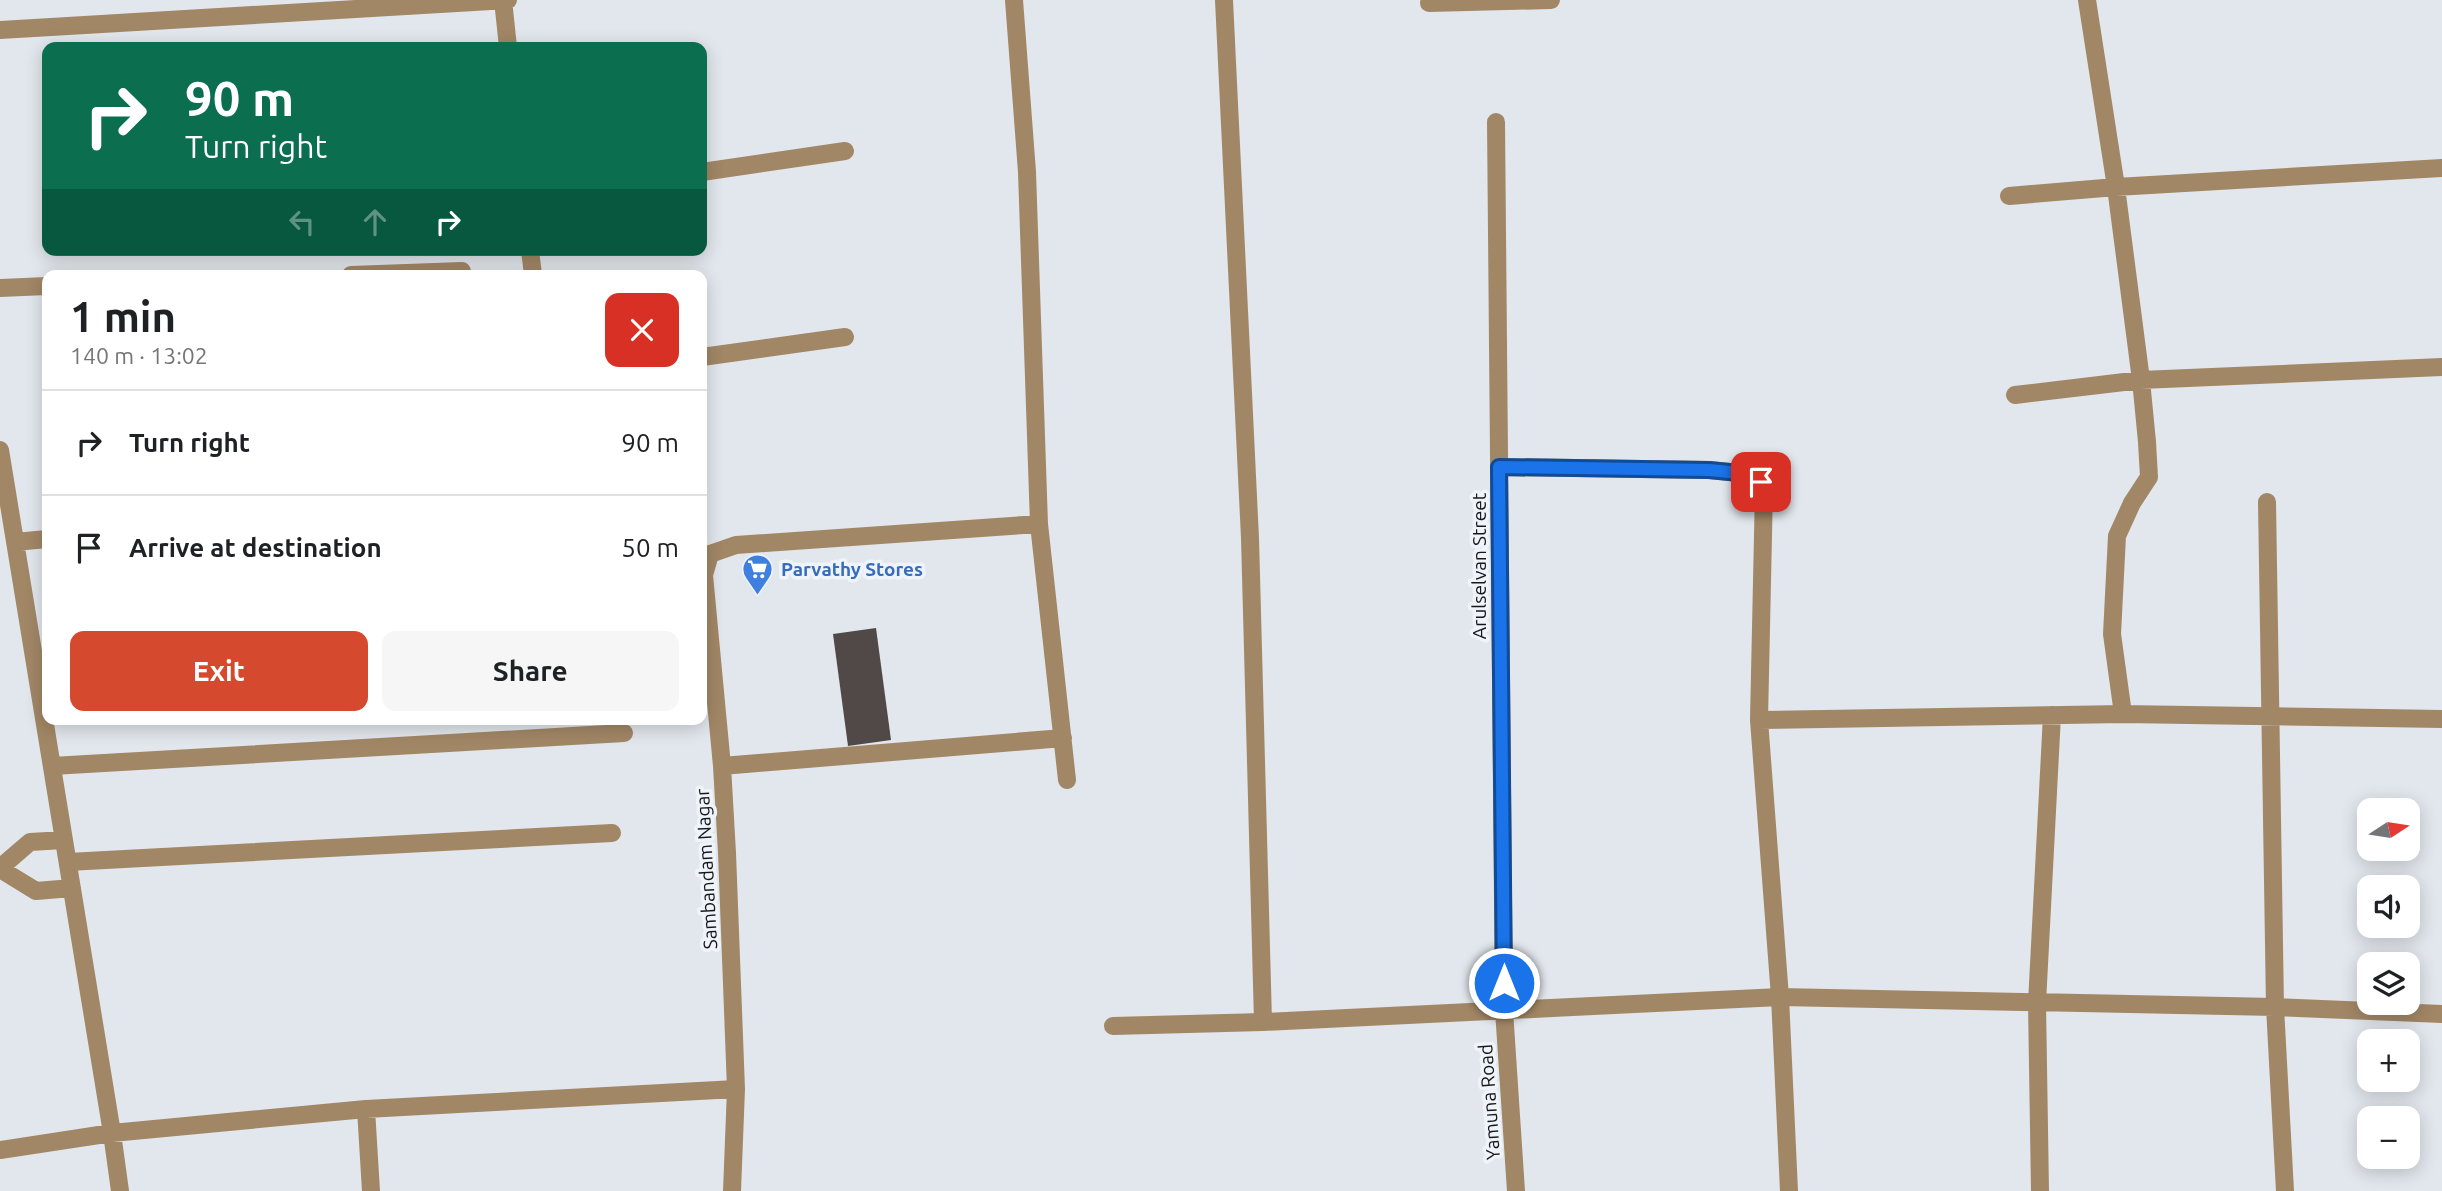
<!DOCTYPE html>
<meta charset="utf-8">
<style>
body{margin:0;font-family:Ubuntu,sans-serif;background:#f6f6f6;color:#202124;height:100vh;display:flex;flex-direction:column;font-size:26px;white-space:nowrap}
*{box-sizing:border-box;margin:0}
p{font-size:23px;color:#757577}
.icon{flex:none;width:38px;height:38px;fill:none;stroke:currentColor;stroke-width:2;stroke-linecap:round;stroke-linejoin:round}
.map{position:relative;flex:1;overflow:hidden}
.panel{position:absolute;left:42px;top:270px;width:665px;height:455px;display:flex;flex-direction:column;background:#fff;border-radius:14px;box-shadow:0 4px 18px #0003}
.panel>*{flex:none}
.hud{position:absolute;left:42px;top:42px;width:665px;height:214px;border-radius:14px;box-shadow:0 4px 18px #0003;background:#0b6e4f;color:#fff;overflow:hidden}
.needle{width:46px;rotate:78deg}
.fabs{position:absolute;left:2357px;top:798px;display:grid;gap:14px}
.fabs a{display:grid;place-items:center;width:63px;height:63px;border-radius:14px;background:#fff;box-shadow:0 4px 18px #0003;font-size:35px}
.pin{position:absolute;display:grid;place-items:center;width:60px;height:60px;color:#fff;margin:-30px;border-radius:14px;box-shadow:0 4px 10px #0006}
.me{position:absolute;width:77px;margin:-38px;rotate:0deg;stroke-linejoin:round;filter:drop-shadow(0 0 5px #0008)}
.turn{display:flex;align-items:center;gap:24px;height:147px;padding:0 28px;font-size:32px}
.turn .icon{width:91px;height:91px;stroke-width:2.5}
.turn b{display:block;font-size:49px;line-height:60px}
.lanes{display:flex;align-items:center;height:66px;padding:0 28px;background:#0003;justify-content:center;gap:35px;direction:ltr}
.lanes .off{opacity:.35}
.round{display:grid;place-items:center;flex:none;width:74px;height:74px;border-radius:14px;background:#f6f6f6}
.summary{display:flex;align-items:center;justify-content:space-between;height:119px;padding:0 28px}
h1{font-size:42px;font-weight:700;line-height:52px}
.action{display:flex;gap:14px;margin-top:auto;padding:14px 28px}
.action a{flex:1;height:80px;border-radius:14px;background:#d5492e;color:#fff;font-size:28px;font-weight:700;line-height:80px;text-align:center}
.action a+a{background:#f6f6f6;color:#202124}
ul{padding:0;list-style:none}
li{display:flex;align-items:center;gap:21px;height:105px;padding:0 28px;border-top:2px solid #e0e0e0}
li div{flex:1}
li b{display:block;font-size:26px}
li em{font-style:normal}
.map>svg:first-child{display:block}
</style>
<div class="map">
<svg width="2442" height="1191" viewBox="0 0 2442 1191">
<rect width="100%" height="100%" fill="#e2e7ed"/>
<path fill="#504947" d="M 876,628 L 891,740 L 848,746 L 833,634 Z"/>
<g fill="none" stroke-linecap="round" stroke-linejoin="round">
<path stroke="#a28766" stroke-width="18" d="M 503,0 L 508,47
M 1014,0 L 1027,172 L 1039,524 L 1067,780
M 1224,0 L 1250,538 L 1263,1022 L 1780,997 L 2275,1007 L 2442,1014
M 2087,0 L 2116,187 L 2141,380 L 2147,442 L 2149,477 L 2132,503 L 2117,536 L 2112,634 L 2123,714 L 2442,719
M 1429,3 L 1551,0
M 0,30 L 508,0
M 1496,122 L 1504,1010 L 1516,1191
M 702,172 L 845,151
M 2009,196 L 2116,187 L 2442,168
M 530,250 L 533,275
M 351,275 L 462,271
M 0,288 L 47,286
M 702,357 L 845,337
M 2015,395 L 2141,380 L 2442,367
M 0,450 L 112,1133 L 120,1191
M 1499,467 L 1709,470 L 1750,474 L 1761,482 L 1764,489 L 1759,720 L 1780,997 L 1789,1191
M 2267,502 L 2275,1007 L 2285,1191
M 15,542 L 47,539
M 710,554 L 736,545 L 1039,524
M 702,555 L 710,554 L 704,575 L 722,766 L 727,853 L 736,1089 L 732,1191
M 1759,720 L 2123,714
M 52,766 L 624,733
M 722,766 L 1063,738
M 68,862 L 612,833
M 0,868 L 30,842 L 64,840
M 0,869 L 36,891 L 72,888
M 1113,1026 L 1263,1022
M 0,1150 L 112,1133 L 366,1109
M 371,1191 L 366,1109 L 736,1089
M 2040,1191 L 2037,1003 L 2052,715"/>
</g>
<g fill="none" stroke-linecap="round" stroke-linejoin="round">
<defs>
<path id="route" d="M 1504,983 L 1499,467 L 1709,470 L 1750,474 L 1761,482"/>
</defs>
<use href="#route" stroke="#114b97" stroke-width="18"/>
<use href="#route" stroke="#1a73e8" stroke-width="12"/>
</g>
<defs>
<symbol id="supermarket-pin" viewBox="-11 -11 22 30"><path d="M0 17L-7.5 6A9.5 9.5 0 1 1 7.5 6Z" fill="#3f7fe0" stroke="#eff4fa"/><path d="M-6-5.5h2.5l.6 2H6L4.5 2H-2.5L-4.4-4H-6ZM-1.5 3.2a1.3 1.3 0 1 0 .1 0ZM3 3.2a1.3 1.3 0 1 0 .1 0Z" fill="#fff"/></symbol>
</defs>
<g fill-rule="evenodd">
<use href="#supermarket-pin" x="740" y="552" width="35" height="47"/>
</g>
<g text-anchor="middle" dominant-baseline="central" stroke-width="7" stroke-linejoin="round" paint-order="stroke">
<g font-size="19" fill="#161719" stroke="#eff4fa">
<text transform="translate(1479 566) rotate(-90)">Arulselvan Street</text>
<text transform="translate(706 869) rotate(-93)">Sambandam Nagar</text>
<text transform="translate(1489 1102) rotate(-94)">Yamuna Road</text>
</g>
<g font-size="19" font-weight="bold" fill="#366cbe" stroke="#eff4fa" text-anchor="start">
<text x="781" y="569">Parvathy Stores</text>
</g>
</g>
</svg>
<div class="fabs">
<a><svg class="needle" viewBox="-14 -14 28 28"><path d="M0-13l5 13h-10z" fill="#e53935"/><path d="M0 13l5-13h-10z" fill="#757577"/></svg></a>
<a><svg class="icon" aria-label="sound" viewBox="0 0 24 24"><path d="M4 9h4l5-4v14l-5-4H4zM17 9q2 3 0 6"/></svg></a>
<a><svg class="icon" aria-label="layers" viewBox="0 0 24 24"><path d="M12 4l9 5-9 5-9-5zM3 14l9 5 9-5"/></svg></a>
<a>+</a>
<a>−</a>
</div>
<div class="pin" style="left:1761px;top:482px;background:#d93025"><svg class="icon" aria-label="arrive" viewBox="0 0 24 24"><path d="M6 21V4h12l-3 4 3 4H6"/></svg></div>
<svg class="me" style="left:1504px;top:983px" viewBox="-20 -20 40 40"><circle r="17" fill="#1a73e8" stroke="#fff" stroke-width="3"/><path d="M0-11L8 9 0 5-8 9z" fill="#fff"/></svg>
<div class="hud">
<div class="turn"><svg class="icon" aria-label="right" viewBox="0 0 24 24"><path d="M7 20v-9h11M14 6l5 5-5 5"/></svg><div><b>90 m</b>Turn right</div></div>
<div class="lanes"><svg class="icon off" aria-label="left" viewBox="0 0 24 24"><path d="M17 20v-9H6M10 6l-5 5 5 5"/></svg><svg class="icon off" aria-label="ahead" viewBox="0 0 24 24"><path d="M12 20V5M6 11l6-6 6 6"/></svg><svg class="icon" aria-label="right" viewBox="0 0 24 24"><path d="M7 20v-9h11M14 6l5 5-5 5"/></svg></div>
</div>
<section class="panel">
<div class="summary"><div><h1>1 min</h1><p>140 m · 13:02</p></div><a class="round" style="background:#d93025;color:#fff"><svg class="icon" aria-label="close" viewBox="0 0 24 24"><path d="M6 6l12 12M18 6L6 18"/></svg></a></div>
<ul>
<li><svg class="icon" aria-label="right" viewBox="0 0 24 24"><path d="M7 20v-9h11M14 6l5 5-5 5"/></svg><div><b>Turn right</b></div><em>90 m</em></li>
<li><svg class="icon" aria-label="arrive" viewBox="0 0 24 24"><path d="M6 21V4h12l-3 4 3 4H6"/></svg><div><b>Arrive at destination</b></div><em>50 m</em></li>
</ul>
<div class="action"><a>Exit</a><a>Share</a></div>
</section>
</div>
